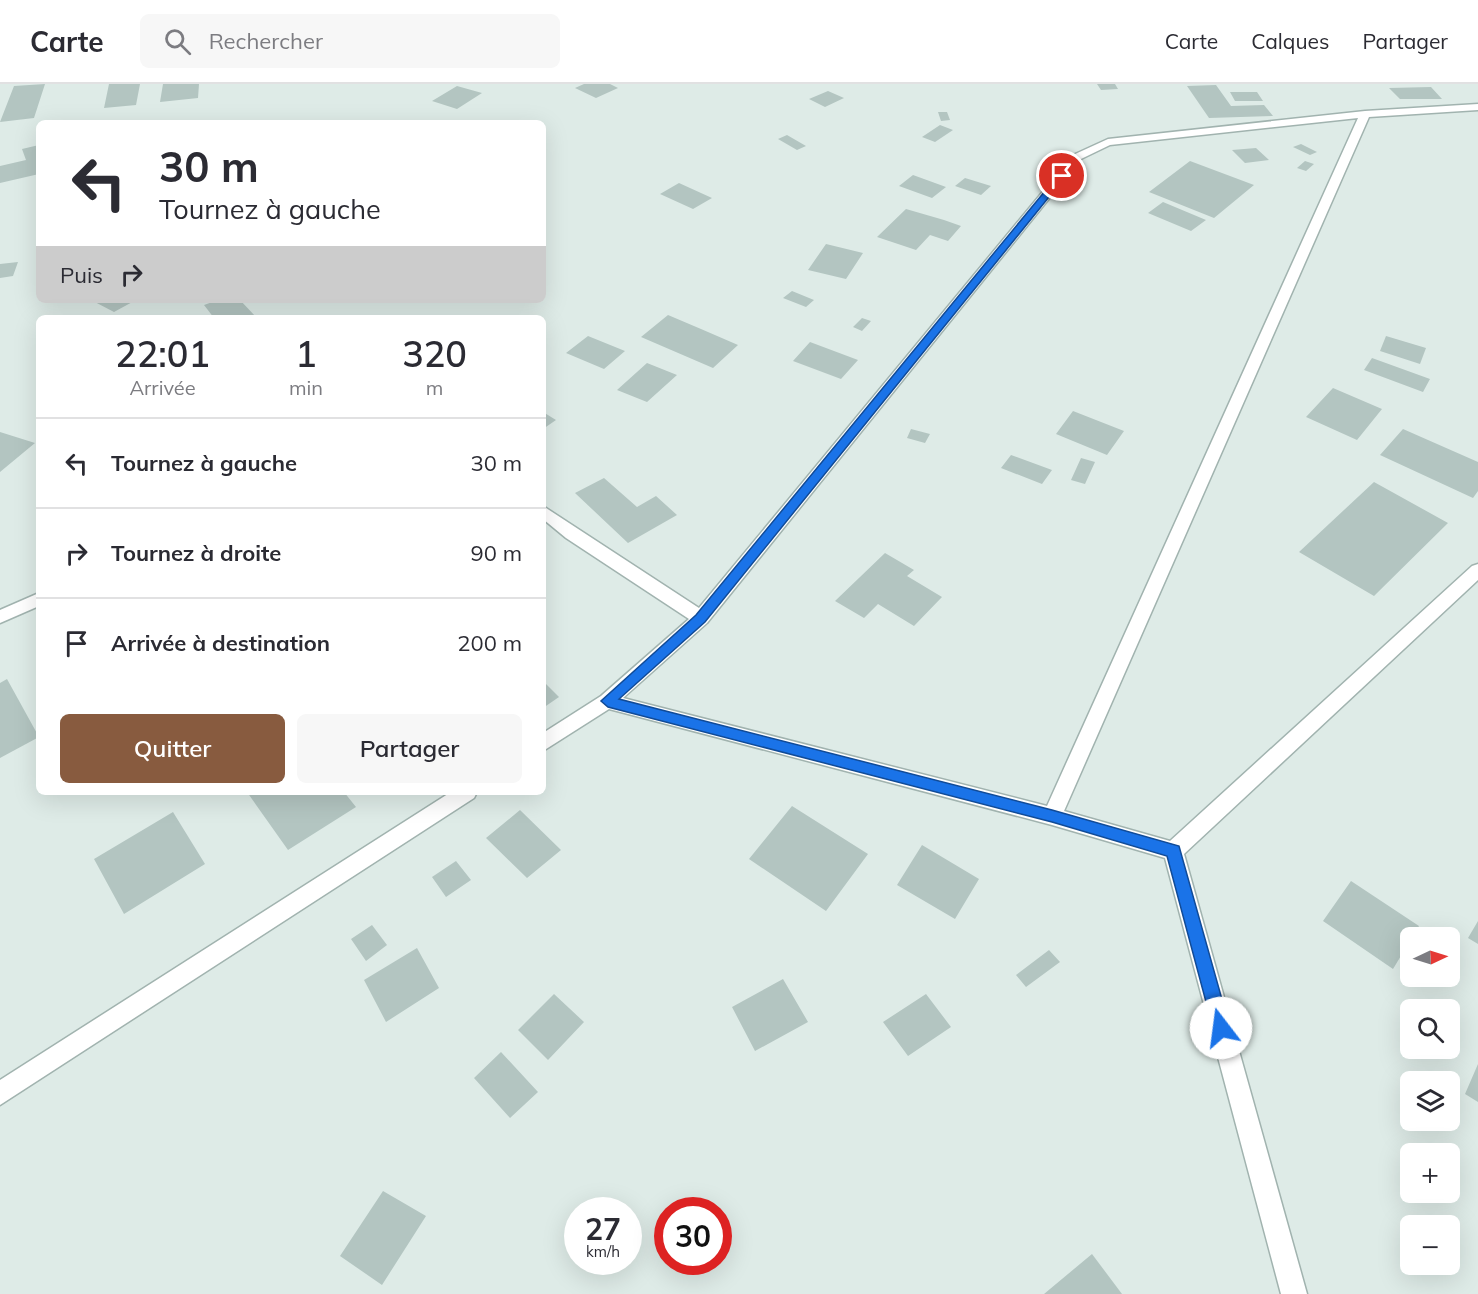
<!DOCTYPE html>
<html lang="fr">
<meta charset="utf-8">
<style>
body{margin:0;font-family:Mulish,sans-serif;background:#f7f7f7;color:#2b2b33;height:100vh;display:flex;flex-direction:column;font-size:22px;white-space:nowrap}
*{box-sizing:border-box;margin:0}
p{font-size:20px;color:#7c7c81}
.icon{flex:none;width:33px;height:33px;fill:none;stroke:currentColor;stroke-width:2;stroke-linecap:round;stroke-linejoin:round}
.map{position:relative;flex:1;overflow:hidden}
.side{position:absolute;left:36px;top:231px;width:510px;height:480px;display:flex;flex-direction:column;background:#fff;border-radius:9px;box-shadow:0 6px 24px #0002}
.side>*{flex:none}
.banner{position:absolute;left:36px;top:36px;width:510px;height:183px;border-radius:9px;box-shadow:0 6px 24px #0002;background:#fff;color:#2b2b33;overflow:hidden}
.needle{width:39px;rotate:86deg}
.fabs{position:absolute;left:1400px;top:843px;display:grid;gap:12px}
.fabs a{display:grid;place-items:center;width:60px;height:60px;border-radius:9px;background:#fff;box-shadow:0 6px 24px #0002;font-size:30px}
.speed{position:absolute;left:564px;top:1113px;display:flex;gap:12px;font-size:30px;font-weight:700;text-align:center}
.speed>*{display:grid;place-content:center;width:78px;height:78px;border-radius:50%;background:#fff;box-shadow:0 6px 24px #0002;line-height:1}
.speed small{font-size:15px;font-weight:400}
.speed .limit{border:9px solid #d22;background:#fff;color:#111}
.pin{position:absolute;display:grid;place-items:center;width:51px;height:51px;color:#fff;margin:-26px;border:3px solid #fff;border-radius:50%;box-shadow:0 2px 6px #0007}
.me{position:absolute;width:66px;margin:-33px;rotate:345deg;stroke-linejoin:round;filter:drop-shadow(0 0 4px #0008)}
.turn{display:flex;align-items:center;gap:21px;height:126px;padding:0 24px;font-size:27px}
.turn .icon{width:78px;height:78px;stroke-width:2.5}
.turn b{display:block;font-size:42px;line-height:51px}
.then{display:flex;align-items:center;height:57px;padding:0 24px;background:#0003;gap:12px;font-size:22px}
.eta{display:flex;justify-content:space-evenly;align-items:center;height:102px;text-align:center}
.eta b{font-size:36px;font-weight:600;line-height:42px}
.button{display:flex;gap:12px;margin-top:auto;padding:12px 24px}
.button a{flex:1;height:69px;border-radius:9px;background:#885b3f;color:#fff;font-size:24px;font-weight:600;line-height:69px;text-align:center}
.button a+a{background:#f7f7f7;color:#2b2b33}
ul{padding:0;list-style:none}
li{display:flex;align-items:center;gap:18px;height:90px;padding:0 24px;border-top:2px solid #e1e1e2}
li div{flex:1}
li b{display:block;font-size:22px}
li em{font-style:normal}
header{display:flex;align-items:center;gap:36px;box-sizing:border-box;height:84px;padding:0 30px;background:#fff;border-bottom:2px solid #e1e1e2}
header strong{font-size:28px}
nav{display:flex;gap:33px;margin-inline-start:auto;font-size:21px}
.search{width:420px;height:54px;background:#f7f7f7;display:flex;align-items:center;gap:15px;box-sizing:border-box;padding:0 21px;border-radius:9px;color:#7c7c81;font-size:22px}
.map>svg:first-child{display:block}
</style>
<header>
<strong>Carte</strong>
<div class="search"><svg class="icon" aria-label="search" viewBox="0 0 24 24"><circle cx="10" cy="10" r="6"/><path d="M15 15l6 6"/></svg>Rechercher</div>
<nav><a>Carte</a><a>Calques</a><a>Partager</a></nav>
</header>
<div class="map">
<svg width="1478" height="1210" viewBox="0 0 1478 1210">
<rect width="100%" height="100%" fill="#deebe7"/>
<path fill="#b3c5c1" d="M 45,0 L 34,34 L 0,38 L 14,2 Z
M 109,0 L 140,0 L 136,21 L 104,24 Z
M 163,0 L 199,0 L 198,14 L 160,18 Z
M 584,0 L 610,0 L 618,4 L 596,14 L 575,4 Z
M 1097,0 L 1115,0 L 1118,5 L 1101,6 Z
M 1216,1 L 1231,22 L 1264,21 L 1273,32 L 1209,34 L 1187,2 Z
M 457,2 L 482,9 L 457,25 L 432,17 Z
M 1431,3 L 1442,15 L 1400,15 L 1389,4 Z
M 828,7 L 844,14 L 825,23 L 809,15 Z
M 1230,8 L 1257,8 L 1263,17 L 1235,17 Z
M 938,28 L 947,28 L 950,36 L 941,37 Z
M 940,41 L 953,46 L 935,58 L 922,53 Z
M 787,51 L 806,62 L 797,66 L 778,55 Z
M 1301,60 L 1317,68 L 1310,71 L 1293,63 Z
M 39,61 L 39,90 L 0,99 L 0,82 L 26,76 L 22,65 Z
M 1256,64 L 1269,76 L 1245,79 L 1232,66 Z
M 1190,77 L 1254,101 L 1214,134 L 1149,108 Z
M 1305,77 L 1314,80 L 1306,87 L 1297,84 Z
M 913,91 L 946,103 L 932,114 L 899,102 Z
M 965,94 L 991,102 L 981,111 L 955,102 Z
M 679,99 L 712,114 L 693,125 L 660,110 Z
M 1163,118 L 1206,136 L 1191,147 L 1148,129 Z
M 906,125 L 944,136 L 961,142 L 948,157 L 930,151 L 916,166 L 877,153 Z
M 826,160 L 863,169 L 846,195 L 808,186 Z
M 18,178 L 13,192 L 0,194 L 0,180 Z
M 792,207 L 814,216 L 806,223 L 783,214 Z
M 91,216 L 136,216 L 114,228 Z
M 218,216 L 240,216 L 257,234 L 214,234 L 204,221 Z
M 668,231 L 701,245 L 738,261 L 713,284 L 641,253 Z
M 862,234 L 871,237 L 862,247 L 853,243 Z
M 588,252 L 625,267 L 604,285 L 566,269 Z
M 1386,252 L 1426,264 L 1420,280 L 1380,267 Z
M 810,258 L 858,276 L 841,295 L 793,277 Z
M 1372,274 L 1430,295 L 1423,308 L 1364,286 Z
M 647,279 L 677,291 L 647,318 L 617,306 Z
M 1333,304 L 1382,325 L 1357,356 L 1306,333 Z
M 1073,327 L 1124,347 L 1107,371 L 1056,350 Z
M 543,328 L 556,336 L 543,345 Z
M 911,345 L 930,350 L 925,359 L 907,354 Z
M 1403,345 L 1478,378 L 1478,407 L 1473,414 L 1380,371 Z
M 0,348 L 35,359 L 0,388 Z
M 1011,371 L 1052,386 L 1042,400 L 1001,384 Z
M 1081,374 L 1095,378 L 1085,400 L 1071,396 Z
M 604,394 L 637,423 L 656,412 L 677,431 L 628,459 L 575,409 Z
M 1374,398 L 1448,439 L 1374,512 L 1299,468 Z
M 885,469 L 914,486 L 907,492 L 942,513 L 914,542 L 878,520 L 864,534 L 835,517 Z
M 7,595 L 39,653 L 0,674 L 0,599 Z
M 543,597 L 559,613 L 543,624 Z
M 247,708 L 344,708 L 356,723 L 288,766 Z
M 792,722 L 868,770 L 826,827 L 749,775 Z
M 520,726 L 561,766 L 527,794 L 486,754 Z
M 173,728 L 205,780 L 124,830 L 94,775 Z
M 922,761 L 979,795 L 955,835 L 897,801 Z
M 456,777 L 471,796 L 446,813 L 432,793 Z
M 1351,797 L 1419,842 L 1393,885 L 1323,837 Z
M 1478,837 L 1478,860 L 1468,854 Z
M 372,841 L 387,861 L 366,877 L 351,855 Z
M 417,864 L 439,904 L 386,938 L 364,896 Z
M 1049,866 L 1060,878 L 1026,903 L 1016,891 Z
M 783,895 L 808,938 L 755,967 L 732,923 Z
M 554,910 L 584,938 L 548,976 L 518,946 Z
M 926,910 L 951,943 L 908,972 L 883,938 Z
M 501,968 L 538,1008 L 510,1034 L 474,994 Z
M 1478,980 L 1478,1018 L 1465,1010 Z
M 383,1107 L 426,1132 L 382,1201 L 340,1172 Z
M 1092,1170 L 1122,1210 L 1044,1210 Z"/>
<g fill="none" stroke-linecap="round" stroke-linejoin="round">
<defs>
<path id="minor" d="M 1478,20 L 1478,26 L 1369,33 L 1064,727 L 1170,757 L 1472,482 L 1478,480 L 1478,496 L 1184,770 L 1307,1210 L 1281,1210 L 1165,774 L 1052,741 L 609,625 L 543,667 L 543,649 L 601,612 L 689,535 L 566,454 L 543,435 L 543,422 L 699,524 L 1073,71 L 1108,55 L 1365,27 ZM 1358,34 L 1047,722 L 623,614 L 707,539 L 1081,75 L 1110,61 Z
M 39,509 L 39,522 L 0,539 L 0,526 Z
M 451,708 L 477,708 L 474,714 L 0,1021 L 0,996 Z"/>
</defs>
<use href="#minor" stroke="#a1b3af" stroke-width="3"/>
<use href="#minor" fill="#fff" fill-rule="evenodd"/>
</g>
<path fill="#1a73e8" stroke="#114b97" stroke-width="1.5" d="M 1059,90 L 1066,92 L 705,538 L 619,615 L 1052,726 L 1179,762 L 1230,944 L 1227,950 L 1221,953 L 1215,950 L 1213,944 L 1167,772 L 1052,738 L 608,623 L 601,617 L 696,531 Z"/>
</svg>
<div class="fabs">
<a><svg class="needle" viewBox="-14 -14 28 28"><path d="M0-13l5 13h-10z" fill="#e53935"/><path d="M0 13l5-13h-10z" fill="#7c7c81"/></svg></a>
<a><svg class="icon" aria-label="search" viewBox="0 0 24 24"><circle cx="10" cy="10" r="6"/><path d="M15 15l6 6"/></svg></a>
<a><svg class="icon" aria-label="layers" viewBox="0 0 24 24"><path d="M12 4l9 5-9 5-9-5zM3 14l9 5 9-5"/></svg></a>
<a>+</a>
<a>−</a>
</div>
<div class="speed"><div>27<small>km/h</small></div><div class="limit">30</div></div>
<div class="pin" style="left:1062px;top:92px;background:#d93025"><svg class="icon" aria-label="arrive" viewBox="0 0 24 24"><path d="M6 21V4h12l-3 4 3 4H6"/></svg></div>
<svg class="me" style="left:1221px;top:944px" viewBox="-20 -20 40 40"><circle r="19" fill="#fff"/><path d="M0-13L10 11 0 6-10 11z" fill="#1a73e8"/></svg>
<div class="banner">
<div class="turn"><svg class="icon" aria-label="left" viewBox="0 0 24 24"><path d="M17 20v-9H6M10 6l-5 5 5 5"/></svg><div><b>30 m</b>Tournez à gauche</div></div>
<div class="then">Puis<svg class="icon" aria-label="right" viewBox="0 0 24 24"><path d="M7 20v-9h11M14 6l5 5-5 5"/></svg></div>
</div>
<section class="side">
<div class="eta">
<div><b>22:01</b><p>Arrivée</p></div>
<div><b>1</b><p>min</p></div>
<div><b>320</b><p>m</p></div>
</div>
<ul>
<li><svg class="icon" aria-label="left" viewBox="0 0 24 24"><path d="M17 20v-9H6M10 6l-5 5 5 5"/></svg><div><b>Tournez à gauche</b></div><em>30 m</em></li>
<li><svg class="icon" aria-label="right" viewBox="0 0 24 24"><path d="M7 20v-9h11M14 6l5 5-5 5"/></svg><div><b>Tournez à droite</b></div><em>90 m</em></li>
<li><svg class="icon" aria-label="arrive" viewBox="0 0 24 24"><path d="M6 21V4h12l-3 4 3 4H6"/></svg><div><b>Arrivée à destination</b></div><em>200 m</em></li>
</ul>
<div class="button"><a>Quitter</a><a>Partager</a></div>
</section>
</div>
